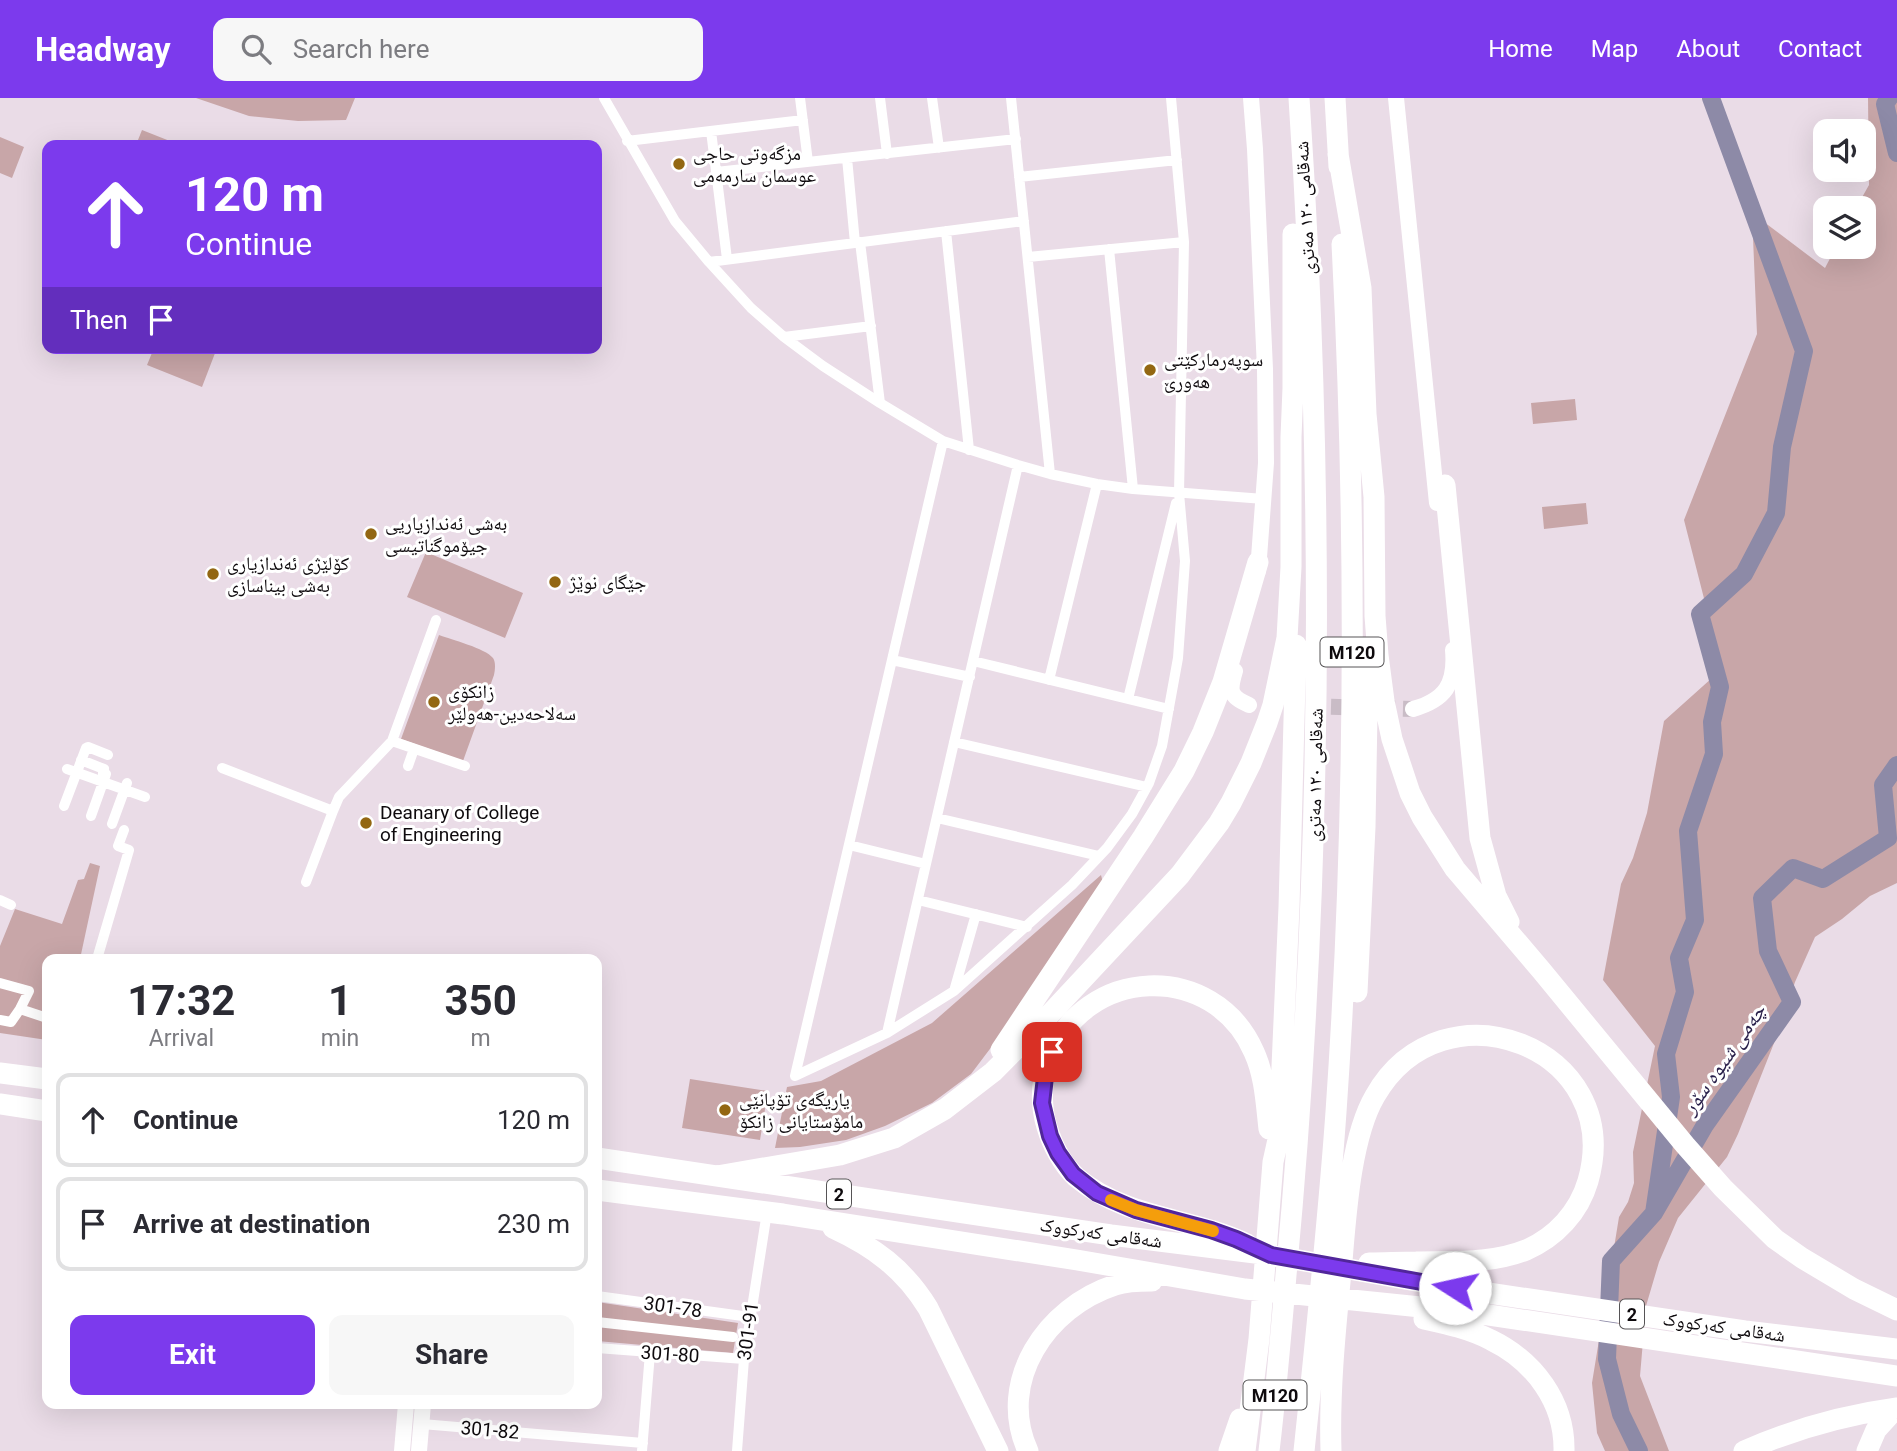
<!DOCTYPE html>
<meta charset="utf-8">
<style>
body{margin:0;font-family:Roboto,"Noto Naskh Arabic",sans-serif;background:#f7f7f7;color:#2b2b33;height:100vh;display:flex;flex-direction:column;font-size:26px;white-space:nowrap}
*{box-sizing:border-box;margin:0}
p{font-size:23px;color:#7c7c81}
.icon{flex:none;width:38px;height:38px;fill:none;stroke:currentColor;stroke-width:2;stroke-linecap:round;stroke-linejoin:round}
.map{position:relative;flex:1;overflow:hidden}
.drawer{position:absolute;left:42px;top:856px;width:560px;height:455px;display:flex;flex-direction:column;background:#fff;border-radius:14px;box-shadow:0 7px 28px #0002}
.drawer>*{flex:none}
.top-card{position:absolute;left:42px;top:42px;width:560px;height:214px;border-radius:14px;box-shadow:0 7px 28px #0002;background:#7c3aed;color:#fff;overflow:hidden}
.controls{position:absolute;left:1813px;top:21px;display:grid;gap:14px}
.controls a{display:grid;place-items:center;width:63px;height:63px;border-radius:14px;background:#fff;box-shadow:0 7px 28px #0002;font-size:35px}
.pin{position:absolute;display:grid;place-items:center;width:60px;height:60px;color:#fff;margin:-30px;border-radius:14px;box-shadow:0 4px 10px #0006}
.me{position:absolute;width:77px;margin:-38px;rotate:280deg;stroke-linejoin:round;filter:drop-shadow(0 0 5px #0008)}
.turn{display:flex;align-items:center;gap:24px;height:147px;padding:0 28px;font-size:32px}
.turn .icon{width:91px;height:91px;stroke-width:2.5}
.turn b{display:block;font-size:49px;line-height:60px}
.then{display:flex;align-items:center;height:66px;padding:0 28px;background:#0003;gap:14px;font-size:26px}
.eta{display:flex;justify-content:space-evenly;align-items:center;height:119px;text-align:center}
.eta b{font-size:42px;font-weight:700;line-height:49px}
.button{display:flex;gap:14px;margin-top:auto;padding:14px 28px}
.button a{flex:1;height:80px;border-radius:14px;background:#7c3aed;color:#fff;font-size:28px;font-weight:700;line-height:80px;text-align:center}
.button a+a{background:#f7f7f7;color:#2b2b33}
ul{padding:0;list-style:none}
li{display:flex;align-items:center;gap:21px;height:94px;margin:0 14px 10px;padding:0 14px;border:4px solid #e1e1e2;border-radius:14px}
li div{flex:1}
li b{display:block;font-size:26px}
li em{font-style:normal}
header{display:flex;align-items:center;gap:42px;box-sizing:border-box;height:98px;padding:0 35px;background:#7c3aed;color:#fff}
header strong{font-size:33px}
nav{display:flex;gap:38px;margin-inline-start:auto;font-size:24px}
.search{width:490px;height:63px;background:#f7f7f7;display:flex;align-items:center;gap:18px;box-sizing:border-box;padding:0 24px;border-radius:14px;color:#7c7c81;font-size:26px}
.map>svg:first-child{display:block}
</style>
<header>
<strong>Headway</strong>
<div class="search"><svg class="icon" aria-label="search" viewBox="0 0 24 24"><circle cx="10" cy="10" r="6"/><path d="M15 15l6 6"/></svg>Search here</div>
<nav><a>Home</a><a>Map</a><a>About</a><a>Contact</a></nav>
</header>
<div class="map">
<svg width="1897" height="1353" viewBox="0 0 1897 1353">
<rect width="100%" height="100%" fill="#eadce7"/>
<path fill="#c8a6a8" d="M 196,0 L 355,0 L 346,22 L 298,23 L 249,18 Z
M 1868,0 L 1897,0 L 1897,785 L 1870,798 L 1842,821 L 1815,839 L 1795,884 L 1778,935 L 1738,1036 L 1727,1059 L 1678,1120 L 1659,1164 L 1646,1208 L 1640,1278 L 1669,1353 L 1605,1353 L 1597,1335 L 1592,1285 L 1619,1119 L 1628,1104 L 1634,1085 L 1633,1054 L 1655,948 L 1603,882 L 1621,786 L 1633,760 L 1647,715 L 1664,623 L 1722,571 L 1684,422 L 1757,236 L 1752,115 L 1825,170 L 1836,149 L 1864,149 L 1864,110 L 1856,110 L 1869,87 Z
M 142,32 L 180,47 L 136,47 Z
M 0,39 L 24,49 L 12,80 L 0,75 Z
M 154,250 L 217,250 L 202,289 L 147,267 Z
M 1575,301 L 1577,322 L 1533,326 L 1531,305 Z
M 1586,405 L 1588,426 L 1544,431 L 1542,409 Z
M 426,454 L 523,495 L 505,540 L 407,499 Z
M 439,537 C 452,542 485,550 493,560 C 496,564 495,572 494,577 L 463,663 L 401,641 Z
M 90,765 L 100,768 L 80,861 L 47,861 L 47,942 L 0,935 L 0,848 L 15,811 L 62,826 L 78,782 L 84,781 Z
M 1101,777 L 1103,785 L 1011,923 L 971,976 L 932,1005 L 885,1028 L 846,1042 L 800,1049 L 775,1050 L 787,989 L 821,983 L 932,925 Z
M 690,981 L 768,993 L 760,1042 L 682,1030 Z
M 597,1204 L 738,1225 L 733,1255 L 597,1243 Z"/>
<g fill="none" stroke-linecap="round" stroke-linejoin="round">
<path stroke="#8d8aa7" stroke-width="18" d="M 1889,0 L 1885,6 L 1897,55
M 1654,1115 L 1671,999 L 1666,956 L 1685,894 L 1679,860 L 1695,822 L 1688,733 L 1714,656 L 1712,624 L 1720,589 L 1700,516 L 1744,476 L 1776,415 L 1782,349 L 1804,253 L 1711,0
M 1639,1353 L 1621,1316 L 1607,1261 L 1611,1163 L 1654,1115 L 1705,1027 L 1792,904 L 1768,853 L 1762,800 L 1793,770 L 1823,781 L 1888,740 L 1883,687 L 1897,667"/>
<path stroke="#c9bcc6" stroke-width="16" stroke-dasharray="16 8" stroke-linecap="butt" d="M 1307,608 L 1413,611"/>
<path stroke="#fff" stroke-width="10" d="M 604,0 L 675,123 L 709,164 L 751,210 L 784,239 L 823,268 L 880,305 L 943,343 L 1018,367 L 1050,376 L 1097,386 L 1133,391 L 1264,401
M 800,0 L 808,64
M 880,0 L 887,56
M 932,0 L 939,50
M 1011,0 L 1050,376
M 711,33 L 727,161
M 627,43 L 803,22
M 847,60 L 855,145
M 716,74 L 1016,41
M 1019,79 L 1177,62
M 946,133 L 969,352
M 860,144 L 880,305
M 1109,151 L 1133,391
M 1028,159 L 1184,144
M 709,164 L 1024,123
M 784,239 L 871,228
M 892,562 L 970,579
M 973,563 L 1169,611
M 1049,582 L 1097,386
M 1128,601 L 1176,405
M 392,643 L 465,668
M 954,644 L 1147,689
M 81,662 L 104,671 L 103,675 L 106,676 L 91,718
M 408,668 L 414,651
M 222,670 L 333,713 L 339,699 L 392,643 L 436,522
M 67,671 L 145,699
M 64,708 L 86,650 L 88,649 L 108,657
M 937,720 L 1099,758
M 112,726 L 127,685
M 849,747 L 926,766
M 306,784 L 333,713
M 0,802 L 11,807
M 918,802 L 1027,829
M 97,861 L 129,752 L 118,748 L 124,732
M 0,885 L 29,893 L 20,911
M 954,893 L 976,816
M 0,922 L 11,924 L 20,911 L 47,920
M 887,935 L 1018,367
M 795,978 L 887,935 L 954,893 L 1072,787 L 1107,750 L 1132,716 L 1149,685 L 1162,648 L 1178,560 L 1185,463 L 1179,395 L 1184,144 L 1171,0
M 795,978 L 943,343
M 597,1198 L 750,1219
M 597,1224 L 733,1239
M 597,1250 L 744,1261
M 422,1326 L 643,1345
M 642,1353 L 650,1255
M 737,1353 L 744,1261 L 767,1114"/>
<path stroke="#fff" stroke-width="16" d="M 1251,0 L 1255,51 L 1265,271 L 1266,365 L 1258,473
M 1396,0 L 1437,405
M 1235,573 C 1229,593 1229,598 1249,607
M 1413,611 C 1445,602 1456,586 1453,552
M 402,1353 L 406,1306
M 419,1353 L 423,1306"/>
<path stroke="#fff" stroke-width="21" d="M 1335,0 L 1339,69
M 1338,56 L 1361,190 L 1366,316 L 1374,399 L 1375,518 L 1378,557 L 1384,603 L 1392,641 L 1410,695 L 1422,719 L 1455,771 L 1541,872 L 1685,1047 L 1723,1090 L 1775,1141 L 1802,1160 L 1854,1191 L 1897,1212
M 1445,387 L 1480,740 L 1496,798 L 1509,824
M 1357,894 L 1365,729 L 1368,559
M 1001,952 L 1143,739 L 1184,673 L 1203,634 L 1223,584 L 1258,464
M 0,975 L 47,981
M 0,1006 L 47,1013
M 597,1060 L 1111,1137 L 1271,1157 L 1455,1190 L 1745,1233 L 1897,1251
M 717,1078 L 840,1057 L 894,1040 L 945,1011 L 993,974 L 1037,930 L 1180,777 L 1219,725 L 1231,705 L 1251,665 L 1267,625 L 1273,607 L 1287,540 L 1291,469 L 1291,339 L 1293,290 L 1293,136
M 597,1092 L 783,1116 L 1077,1162 L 1245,1191 L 1469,1214 L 1897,1278
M 833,1130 C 874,1149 904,1171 928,1210 L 998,1353
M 1247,1146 C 1190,1119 1126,1121 1076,1079 C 1062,1066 1052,1046 1047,1029 C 1040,1006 1041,984 1049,962 C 1083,867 1214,862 1254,954 C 1265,978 1266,1005 1269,1031
M 1424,1221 C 1447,1226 1470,1231 1491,1242 C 1534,1263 1565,1304 1564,1353
M 1028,1353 C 996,1283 1047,1209 1115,1187 C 1127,1183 1140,1183 1152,1183
M 1229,1353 L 1240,1321
M 1245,1353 L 1259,1241 L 1273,1064 L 1279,1037 L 1289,809 L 1296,547
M 1269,1353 C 1276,1294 1281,1236 1286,1177 C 1323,786 1325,392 1299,0
M 1304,1353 C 1316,1240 1328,1127 1336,1014 C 1356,725 1357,435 1342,146
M 1331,1353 C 1329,1289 1336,1226 1342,1163 C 1346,1115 1351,1039 1375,998 C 1443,879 1626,950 1588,1083 C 1579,1114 1556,1139 1526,1152 C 1492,1166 1452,1163 1416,1164 C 1400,1164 1384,1165 1369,1165
M 1744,1353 C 1792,1332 1845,1317 1897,1310
M 1867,1353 L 1876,1332 L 1895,1311"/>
</g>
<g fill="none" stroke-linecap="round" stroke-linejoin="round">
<defs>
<path id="route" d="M 1052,954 L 1046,971 L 1042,1005 L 1050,1038 L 1058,1055 L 1073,1076 L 1097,1095 L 1136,1112 L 1211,1132 L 1236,1141 L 1271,1157 L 1455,1190"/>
</defs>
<use href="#route" stroke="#51269a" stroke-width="18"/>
<use href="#route" stroke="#7c3aed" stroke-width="12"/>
<path stroke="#f59e0b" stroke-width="12" d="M 1111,1102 L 1136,1112 L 1213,1133"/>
</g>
<g fill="#936712" stroke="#fff" stroke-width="2.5">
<circle cx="679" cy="66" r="7"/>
<circle cx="1150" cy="272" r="7"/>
<circle cx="371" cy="436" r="7"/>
<circle cx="213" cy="476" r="7"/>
<circle cx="555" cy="484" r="7"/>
<circle cx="434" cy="604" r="7"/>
<circle cx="366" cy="725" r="7"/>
<circle cx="725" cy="1012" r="7"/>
</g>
<g text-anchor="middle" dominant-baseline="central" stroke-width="6" stroke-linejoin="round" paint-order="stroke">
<g fill="#fff" stroke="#565456" stroke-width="2">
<rect x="1320.5" y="539.5" width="63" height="29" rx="5"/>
<rect x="827" y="1081.5" width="24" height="29" rx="5"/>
<rect x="1620" y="1201.5" width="24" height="29" rx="5"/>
<rect x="1243.5" y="1282.5" width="63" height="29" rx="5"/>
</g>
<g font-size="18" font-weight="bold" fill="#0e0a0d">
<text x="1352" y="554">M120</text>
<text x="839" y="1096">2</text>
<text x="1632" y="1216">2</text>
<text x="1275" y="1297">M120</text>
</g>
<g font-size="19" fill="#0e0a0d" stroke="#fff" text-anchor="start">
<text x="693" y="55">مزگەوتی حاجی<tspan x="693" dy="22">عوسمان سارمەمی</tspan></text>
<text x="1164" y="261">سوپەرمارکێتی<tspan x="1164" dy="22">هەورێ</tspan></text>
<text x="385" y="425">بەشی ئەندازیاریی<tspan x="385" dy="22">جیۆموگناتیسی</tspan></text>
<text x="227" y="465">کۆلێژی ئەندازیاری<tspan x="227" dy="22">بەشی بیناسازی</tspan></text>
<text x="569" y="484">جێگای نوێژ</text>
<text x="448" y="593">زانکۆی<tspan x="448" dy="22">سەلاحەدین-هەولێر</tspan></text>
<text x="380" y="714">Deanary of College<tspan x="380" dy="22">of Engineering</tspan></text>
<text x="739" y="1001">یاریگەی تۆپانێی<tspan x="739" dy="22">مامۆستایانی زانکۆ</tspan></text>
</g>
<g font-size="19" fill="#0e0a0d" stroke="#fff">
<text transform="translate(1305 110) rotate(-93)">شەقامی ١٢٠ مەتری</text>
<text transform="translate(1315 677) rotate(-89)">شەقامی ١٢٠ مەتری</text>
<text transform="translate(1101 1135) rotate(8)">شەقامی کەرکووک</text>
<text transform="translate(673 1209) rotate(8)">301-78</text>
<text transform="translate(1724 1229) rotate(8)">شەقامی کەرکووک</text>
<text transform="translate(748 1233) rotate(-82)">301-91</text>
<text transform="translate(670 1256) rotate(4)">301-80</text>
<text transform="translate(490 1332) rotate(5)">301-82</text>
</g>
<g font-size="21" font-style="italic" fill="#2a214b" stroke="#fff">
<text transform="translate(1724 961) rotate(-55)">چەمی شیوە سۆر</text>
</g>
</g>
</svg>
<div class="controls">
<a><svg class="icon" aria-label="sound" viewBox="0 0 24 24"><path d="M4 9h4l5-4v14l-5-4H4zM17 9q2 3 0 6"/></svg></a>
<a><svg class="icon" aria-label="layers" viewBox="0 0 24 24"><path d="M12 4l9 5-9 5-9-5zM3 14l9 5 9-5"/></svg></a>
</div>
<div class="pin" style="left:1052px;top:954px;background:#d93025"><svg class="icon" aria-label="arrive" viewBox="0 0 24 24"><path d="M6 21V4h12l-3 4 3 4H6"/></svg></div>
<svg class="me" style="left:1455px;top:1190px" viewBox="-20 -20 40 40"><circle r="19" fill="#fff"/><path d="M0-13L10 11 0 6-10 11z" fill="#7c3aed"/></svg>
<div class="top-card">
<div class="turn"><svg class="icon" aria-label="ahead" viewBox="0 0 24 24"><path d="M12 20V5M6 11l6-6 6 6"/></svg><div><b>120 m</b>Continue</div></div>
<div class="then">Then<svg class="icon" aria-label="arrive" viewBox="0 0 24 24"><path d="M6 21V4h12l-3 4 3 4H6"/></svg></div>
</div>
<section class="drawer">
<div class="eta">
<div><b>17:32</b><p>Arrival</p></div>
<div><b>1</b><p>min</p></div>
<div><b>350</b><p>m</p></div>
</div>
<ul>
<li><svg class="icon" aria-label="ahead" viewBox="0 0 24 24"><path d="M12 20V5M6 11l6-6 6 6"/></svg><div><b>Continue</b></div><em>120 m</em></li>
<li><svg class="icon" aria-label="arrive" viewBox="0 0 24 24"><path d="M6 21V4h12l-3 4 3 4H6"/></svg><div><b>Arrive at destination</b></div><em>230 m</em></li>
</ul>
<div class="button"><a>Exit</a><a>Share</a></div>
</section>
</div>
